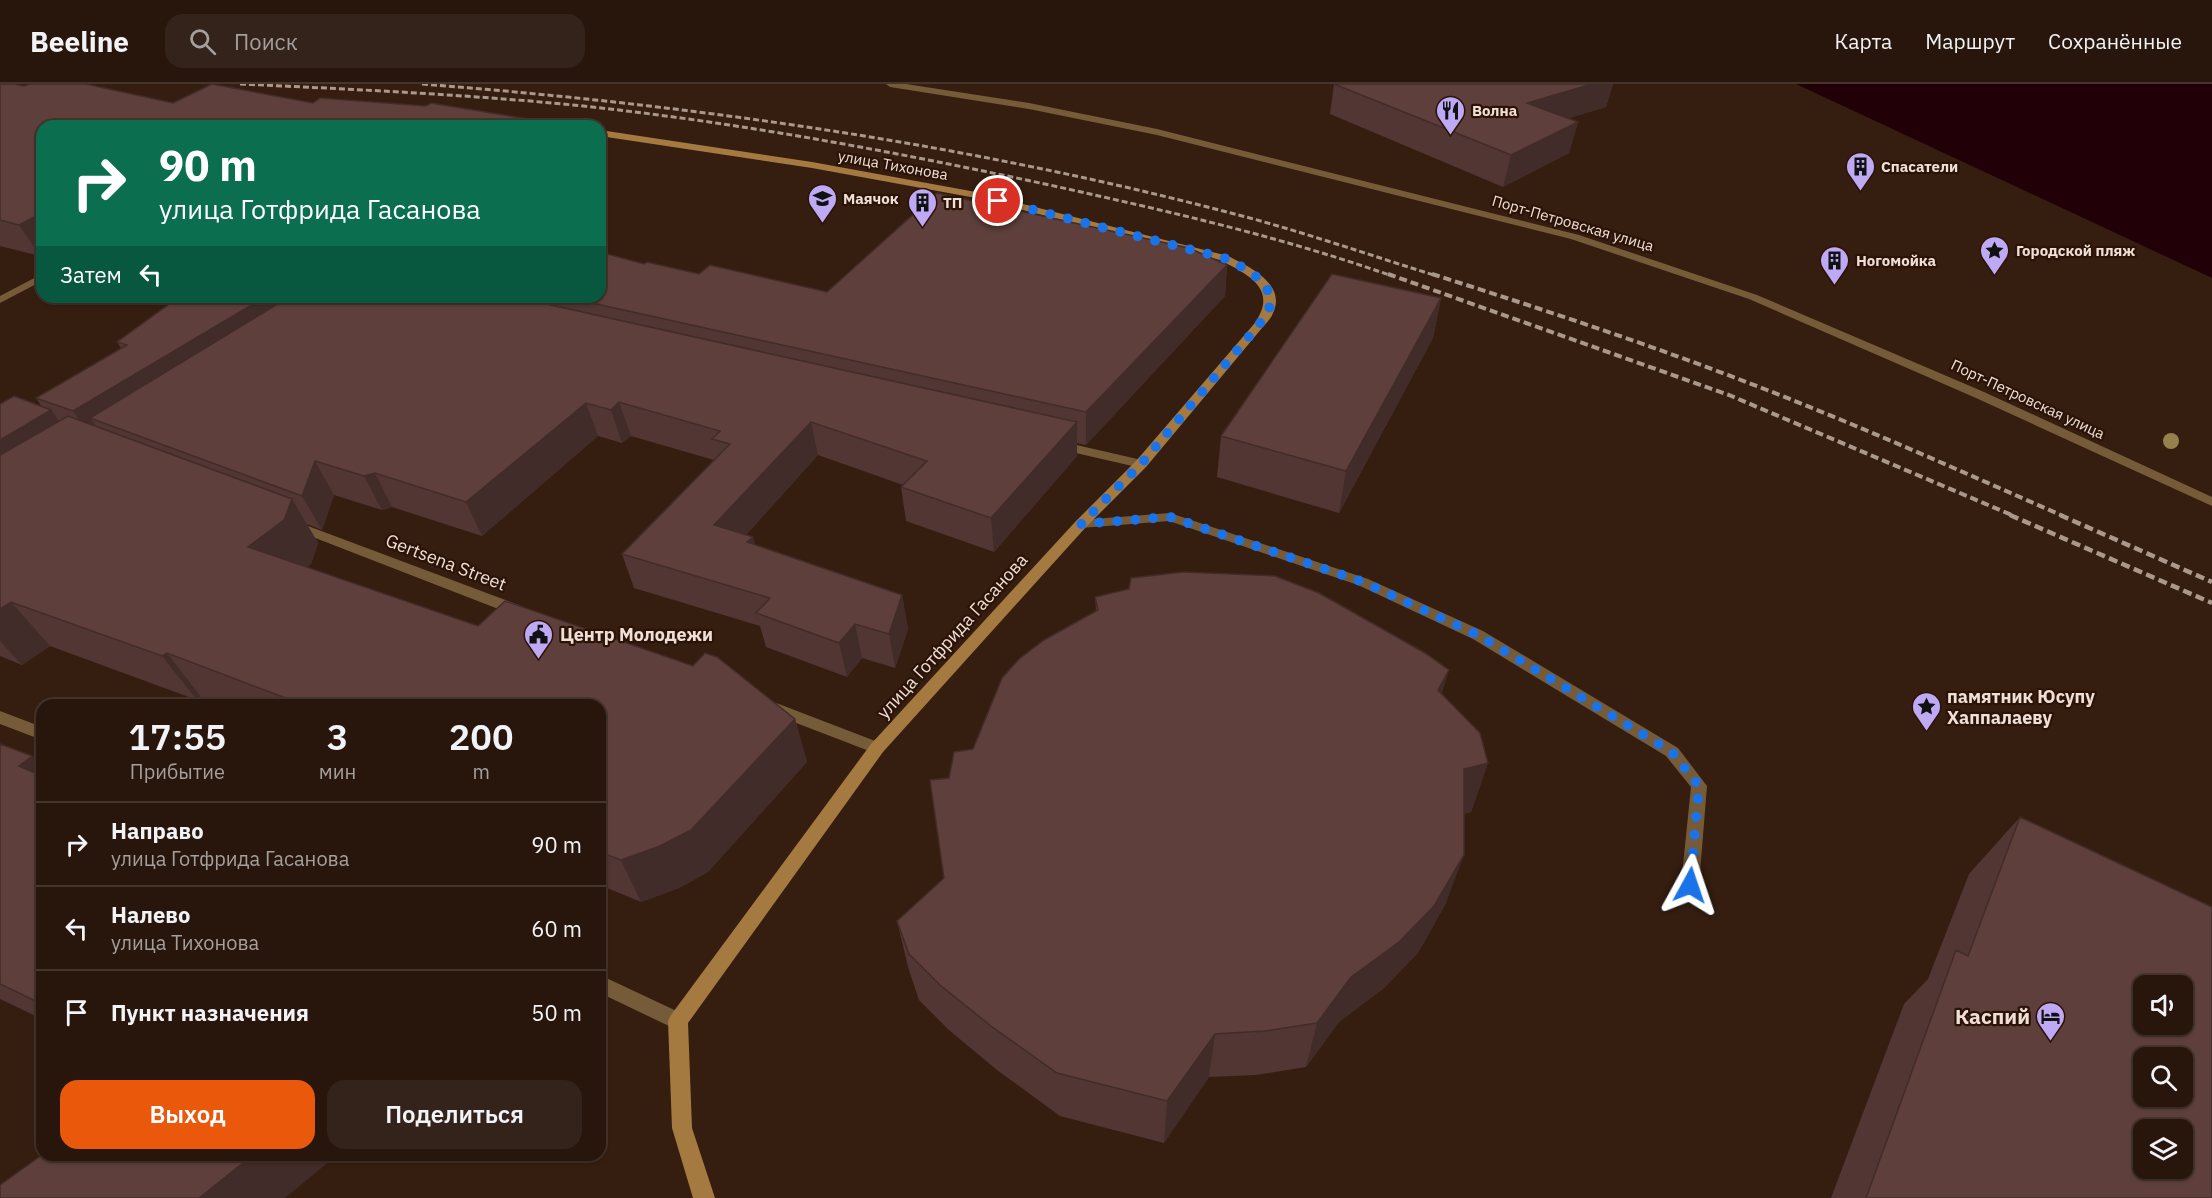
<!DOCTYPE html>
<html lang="ru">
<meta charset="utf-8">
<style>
body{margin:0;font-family:"IBM Plex Sans",sans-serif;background:#34231a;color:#f1f3f6;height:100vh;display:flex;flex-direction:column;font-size:22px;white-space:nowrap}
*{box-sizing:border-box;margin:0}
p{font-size:20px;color:#a59f9d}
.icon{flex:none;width:33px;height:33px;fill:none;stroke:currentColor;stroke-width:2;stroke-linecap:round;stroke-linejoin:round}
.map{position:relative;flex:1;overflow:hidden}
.panel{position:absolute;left:36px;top:615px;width:570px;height:462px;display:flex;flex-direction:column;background:#28160c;border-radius:18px;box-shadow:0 2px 4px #0004,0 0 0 2px #44352d}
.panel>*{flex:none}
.guide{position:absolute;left:36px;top:36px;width:570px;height:183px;border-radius:18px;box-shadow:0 2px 4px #0004,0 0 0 2px #44352d;background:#0b6e4f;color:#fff;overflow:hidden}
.controls{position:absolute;left:2133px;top:891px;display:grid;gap:12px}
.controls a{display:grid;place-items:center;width:60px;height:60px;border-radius:12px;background:#28160c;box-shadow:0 2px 4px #0004,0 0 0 2px #44352d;font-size:30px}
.pin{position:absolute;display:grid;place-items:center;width:51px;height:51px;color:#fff;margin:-26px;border:3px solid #fff;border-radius:50%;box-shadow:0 2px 6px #0007}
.me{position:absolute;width:66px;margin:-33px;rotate:5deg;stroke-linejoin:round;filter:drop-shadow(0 0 4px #0008)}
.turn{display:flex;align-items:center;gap:21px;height:126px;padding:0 24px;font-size:27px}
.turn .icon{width:78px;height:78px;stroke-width:2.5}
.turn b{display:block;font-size:42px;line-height:51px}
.then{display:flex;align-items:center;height:57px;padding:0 24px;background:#0003;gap:12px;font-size:22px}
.eta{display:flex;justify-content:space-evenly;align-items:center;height:102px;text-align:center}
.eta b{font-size:36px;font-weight:600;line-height:42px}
.cta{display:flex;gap:12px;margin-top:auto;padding:12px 24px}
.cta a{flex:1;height:69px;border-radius:18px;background:#ea580c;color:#fff;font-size:24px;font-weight:600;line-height:69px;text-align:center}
.cta a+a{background:#34231a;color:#f1f3f6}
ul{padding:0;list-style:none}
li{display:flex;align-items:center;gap:18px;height:84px;padding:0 24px;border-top:2px solid #44352d}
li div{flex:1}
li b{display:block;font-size:22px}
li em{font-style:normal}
header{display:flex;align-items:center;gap:36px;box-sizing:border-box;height:84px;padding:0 30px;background:#28160c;border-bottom:2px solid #44352d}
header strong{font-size:28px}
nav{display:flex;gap:33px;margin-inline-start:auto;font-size:21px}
.search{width:420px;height:54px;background:#34231a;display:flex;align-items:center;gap:15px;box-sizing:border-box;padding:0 21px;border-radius:18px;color:#a59f9d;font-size:22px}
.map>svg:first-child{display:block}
</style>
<header>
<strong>Beeline</strong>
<div class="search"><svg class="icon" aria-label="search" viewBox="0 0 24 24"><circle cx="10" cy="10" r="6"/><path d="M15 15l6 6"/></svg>Поиск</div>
<nav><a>Карта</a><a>Маршрут</a><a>Сохранённые</a></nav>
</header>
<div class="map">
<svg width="2212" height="1114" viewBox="0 0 2212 1114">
<rect width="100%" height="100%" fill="#351e10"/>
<path fill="#210007" d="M 1796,0 L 2212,0 L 2212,194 Z"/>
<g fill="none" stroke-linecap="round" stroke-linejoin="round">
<path fill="#765b39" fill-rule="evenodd" d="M 886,0 L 906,0 L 1029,19 L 1157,45 L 1579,151 L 1757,211 L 1984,308 L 2212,413 L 2212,422 L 1976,314 L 1749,215 L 1571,155 L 1157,51 L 1029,25 L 890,3 Z
M 42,190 L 42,197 L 0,219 L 0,212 Z
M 1059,357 L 1146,377 L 1147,380 L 1141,384 L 1054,364 L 1053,361 Z
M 1170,429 L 1368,495 L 1483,547 L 1678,664 L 1707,702 L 1699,801 L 1696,806 L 1690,809 L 1684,806 L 1681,801 L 1691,703 L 1666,672 L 1473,555 L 1358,501 L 1169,437 L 1081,444 L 1074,440 L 1081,436 Z
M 292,436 L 524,523 L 526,527 L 524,531 L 514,531 L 287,443 L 285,440 L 287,437 Z
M 771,617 L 883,660 L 885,664 L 883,668 L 877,670 L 765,627 L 763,623 L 765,619 Z
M 0,627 L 42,643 L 42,656 L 0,640 Z
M 600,891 L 685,931 L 688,937 L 685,943 L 678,946 L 671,943 L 600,909 Z"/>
<path fill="#a57a40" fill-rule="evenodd" d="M 600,46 L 812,78 L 976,108 L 1228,172 C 1248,182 1287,200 1273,229 C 1271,235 1266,239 1262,244 L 1146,383 L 1086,443 L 883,668 L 688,939 L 692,1044 L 715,1114 L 693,1114 L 672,1044 L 668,937 L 671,931 L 871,660 L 1076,437 L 1136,377 L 1254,240 C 1279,205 1249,191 1220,176 L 976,114 L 812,84 L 600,52 Z"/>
<path stroke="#ab988d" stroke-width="3" stroke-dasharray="6 3" stroke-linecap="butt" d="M 240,0 C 348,5 456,10 563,20 C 725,36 886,66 1045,100 C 1163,126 1279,152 1392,192
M 422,0 C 692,21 961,59 1223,127 C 1295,145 1366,170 1437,192"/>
<path stroke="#ab988d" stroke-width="4" stroke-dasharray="8 4" stroke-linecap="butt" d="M 1388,190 L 1729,311 L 2014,432
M 1432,190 C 1545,226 1657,263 1767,306 C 1867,345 1965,389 2063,432"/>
<path stroke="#ab988d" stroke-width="4.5" stroke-dasharray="9 4.5" stroke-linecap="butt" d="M 2010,431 L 2212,519
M 2060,431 L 2212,498"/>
</g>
<circle fill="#96804c" cx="2171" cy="357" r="8"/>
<path fill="#513633" d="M 0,0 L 173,19 L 313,19 L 546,38 L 548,42 L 42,42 L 42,171 L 40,172 L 0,162 Z
M 1334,0 L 1613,0 L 1606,23 L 1569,34 L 1578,38 L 1569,69 L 1503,103 L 1330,30 Z
M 644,180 L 699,190 L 827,208 L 1227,181 L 1225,212 L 1086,361 L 1077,359 L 1077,372 L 994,468 L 906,437 L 901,403 L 903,401 L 818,371 L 746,451 L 755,461 L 902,511 L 908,545 L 895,584 L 862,574 L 847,593 L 766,563 L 760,542 L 634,504 L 622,470 L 714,376 L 631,352 L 622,359 L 598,352 L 482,452 L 392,423 L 382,426 L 334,411 L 322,446 L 307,440 L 318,459 L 311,480 L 307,483 L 478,542 L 795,635 L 807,678 L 708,788 L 679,804 L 641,818 L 600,801 L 600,621 L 223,621 L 201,613 L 197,616 L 50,562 L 22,581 L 0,572 L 0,320 L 42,323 L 36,314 L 121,264 L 117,258 L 179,213 L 600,213 Z
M 1441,214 L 1433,254 L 1339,429 L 1217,393 L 1221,352 Z
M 1095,513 L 1442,610 L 1488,679 L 1471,728 L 1464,730 L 1446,819 L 1418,869 L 1384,904 L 1339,938 L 1306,983 L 1256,991 L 1209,993 L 1164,1059 L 1060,1032 L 997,986 L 949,946 L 919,916 L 908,883 L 897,837 L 944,794 L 949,694 L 973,665 L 1096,527 Z
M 0,660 L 32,672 L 42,682 L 42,935 L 0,915 Z
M 2020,733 L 2212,1114 L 1831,1114 L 1904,920 L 1928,895 L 1969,790 Z"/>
<path fill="#422c29" d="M 1592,0 L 1613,0 L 1606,23 L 1520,49 L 1527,19 Z
M 546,38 L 548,42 L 540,42 Z
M 1578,38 L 1569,69 L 1503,103 L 1511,71 Z
M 42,129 L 42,171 L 40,172 L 19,141 Z
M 1227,181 L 1225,212 L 1086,361 L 1086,328 Z
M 265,213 L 334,213 L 90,334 L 105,355 L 97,361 L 73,327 Z
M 1441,214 L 1433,254 L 1339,429 L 1346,387 Z
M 619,318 L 631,352 L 622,359 L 611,326 Z
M 586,319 L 598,352 L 482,452 L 466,418 Z
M 51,326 L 83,369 L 0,421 L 0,356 Z
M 811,338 L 818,371 L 724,475 L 714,441 Z
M 1077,338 L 1077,372 L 994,468 L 991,434 Z
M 315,377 L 334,411 L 322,446 L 302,412 Z
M 375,389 L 392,423 L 382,426 L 364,392 Z
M 292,415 L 318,459 L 311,480 L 277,507 L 248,463 Z
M 753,453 L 762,487 L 747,458 Z
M 902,511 L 908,545 L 895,584 L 889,550 Z
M 11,518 L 50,562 L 22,581 L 0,557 L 0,525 Z
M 855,540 L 862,574 L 847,593 L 839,559 Z
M 167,569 L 201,613 L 197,616 L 162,572 Z
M 1449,586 L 1434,636 L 1438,606 Z
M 795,635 L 807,678 L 708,788 L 679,804 L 641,818 L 621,776 Z
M 32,672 L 42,682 L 42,706 L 19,682 Z
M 1488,679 L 1471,728 L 1448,734 L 1464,685 Z
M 1464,771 L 1446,819 L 1418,869 L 1384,904 L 1339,938 L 1306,983 L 1317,939 L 1351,893 Z
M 1215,950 L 1209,993 L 1164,1059 L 1167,1017 Z
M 253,1071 L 337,1071 L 285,1114 L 199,1114 Z"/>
<path fill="#5e3f3b" stroke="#422c29" stroke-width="1.5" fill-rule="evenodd" d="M 0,0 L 15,0 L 24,2 L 30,0 L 86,0 L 173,19 L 212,0 L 313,19 L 320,14 L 426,22 L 431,19 L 546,38 L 540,42 L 42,42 L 42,129 L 19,141 L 0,136 Z
M 1334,0 L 1592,0 L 1527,19 L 1578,38 L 1511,71 Z
M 937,109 L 1189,164 L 1227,181 L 1086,328 L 565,213 L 600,213 L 600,168 L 644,180 L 647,178 L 699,190 L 710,181 L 827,208 Z
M 1332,190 L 1441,214 L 1346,387 L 1221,352 Z
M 179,213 L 265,213 L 73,327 L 36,314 L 127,261 L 117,258 Z
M 289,213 L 515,213 L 1077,338 L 991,434 L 901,403 L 927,377 L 811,338 L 714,441 L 753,453 L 747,458 L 902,511 L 889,550 L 855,540 L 839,559 L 756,529 L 770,514 L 622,470 L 730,360 L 712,355 L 720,347 L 619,318 L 611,326 L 586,319 L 466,418 L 375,389 L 364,392 L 315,377 L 302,412 L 90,334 Z
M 14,312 L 51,326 L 0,356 L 0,320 Z
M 68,332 L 292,415 L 284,436 L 248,463 L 478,542 L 505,517 L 693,582 L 705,569 L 717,573 L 795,635 L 691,746 L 660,762 L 621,776 L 600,768 L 600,621 L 304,621 L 167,569 L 162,572 L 11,518 L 0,525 L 0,371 Z
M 1183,488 L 1275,492 L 1319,509 L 1425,569 L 1449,586 L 1438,606 L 1480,649 L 1488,679 L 1464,685 L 1464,771 L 1434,822 L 1399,858 L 1351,893 L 1317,939 L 1265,947 L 1215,950 L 1167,1017 L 1057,989 L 991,942 L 940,901 L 909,870 L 897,837 L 944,794 L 930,696 L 949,694 L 954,668 L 973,665 L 1002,594 L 1019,575 L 1044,556 L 1098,526 L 1095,513 L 1129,505 L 1131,494 Z
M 0,660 L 32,672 L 19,682 L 42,692 L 42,920 L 0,900 Z
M 2020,733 L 2212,823 L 2212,1114 L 1866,1114 L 1956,866 L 1968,872 ZM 2144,902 L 2182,902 L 2182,940 L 2144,940 ZM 2144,974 L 2182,974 L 2182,1012 L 2144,1012 ZM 2144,1046 L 2182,1046 L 2182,1084 L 2144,1084 Z
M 42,1071 L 253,1071 L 199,1114 L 0,1114 L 0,1101 Z"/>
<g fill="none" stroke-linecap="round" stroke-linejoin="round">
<path stroke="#1a73e8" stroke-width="10" stroke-dasharray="0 18" d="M 998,117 L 1224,174 C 1242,183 1277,198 1269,225 C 1268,231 1261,237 1258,242 L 1141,380 L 1081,440 L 1170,433 L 1363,498 L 1478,551 L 1672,668 L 1699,702 L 1690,801"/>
</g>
<defs>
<symbol id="restaurant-pin" viewBox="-11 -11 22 30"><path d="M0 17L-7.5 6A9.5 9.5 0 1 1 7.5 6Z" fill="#bea9f4" stroke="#2b1407"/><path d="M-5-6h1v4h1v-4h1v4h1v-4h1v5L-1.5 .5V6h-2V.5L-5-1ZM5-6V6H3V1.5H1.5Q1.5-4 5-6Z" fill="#111"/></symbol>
<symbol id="building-pin" viewBox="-11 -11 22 30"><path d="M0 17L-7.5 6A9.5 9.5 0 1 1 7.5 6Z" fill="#bea9f4" stroke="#2b1407"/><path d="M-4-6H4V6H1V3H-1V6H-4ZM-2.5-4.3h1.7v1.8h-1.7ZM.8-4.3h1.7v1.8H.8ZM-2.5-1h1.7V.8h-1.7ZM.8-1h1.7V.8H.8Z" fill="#111"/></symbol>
<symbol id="school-pin" viewBox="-11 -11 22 30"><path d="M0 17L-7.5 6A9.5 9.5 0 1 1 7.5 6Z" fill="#bea9f4" stroke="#2b1407"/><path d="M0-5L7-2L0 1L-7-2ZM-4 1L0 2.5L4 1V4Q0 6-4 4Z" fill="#111"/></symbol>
<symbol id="sight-pin" viewBox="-11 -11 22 30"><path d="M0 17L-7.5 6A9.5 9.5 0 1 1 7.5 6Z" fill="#bea9f4" stroke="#2b1407"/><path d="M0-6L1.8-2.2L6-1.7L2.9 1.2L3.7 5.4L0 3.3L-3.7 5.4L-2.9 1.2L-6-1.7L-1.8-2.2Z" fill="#111"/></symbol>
<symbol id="civic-pin" viewBox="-11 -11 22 30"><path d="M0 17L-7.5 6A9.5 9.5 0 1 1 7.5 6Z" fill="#bea9f4" stroke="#2b1407"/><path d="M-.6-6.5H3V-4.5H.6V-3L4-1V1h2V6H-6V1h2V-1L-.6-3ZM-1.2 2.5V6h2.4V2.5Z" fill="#111"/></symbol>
<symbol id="hotel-pin" viewBox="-11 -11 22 30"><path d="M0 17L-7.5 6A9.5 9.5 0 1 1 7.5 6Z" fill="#bea9f4" stroke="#2b1407"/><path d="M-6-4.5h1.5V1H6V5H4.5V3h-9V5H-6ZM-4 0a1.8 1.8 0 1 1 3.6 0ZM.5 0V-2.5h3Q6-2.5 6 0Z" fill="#111"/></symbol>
</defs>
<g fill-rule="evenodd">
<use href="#restaurant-pin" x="1434" y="10" width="33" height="45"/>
<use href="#building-pin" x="1844" y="66" width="33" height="45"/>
<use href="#school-pin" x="806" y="98" width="33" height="45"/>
<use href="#building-pin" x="906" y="102" width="33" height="45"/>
<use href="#sight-pin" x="1978" y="150" width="33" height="45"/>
<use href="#building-pin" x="1818" y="160" width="33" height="45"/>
<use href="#civic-pin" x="522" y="534" width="33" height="45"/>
<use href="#sight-pin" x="1910" y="606" width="33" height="45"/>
<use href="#hotel-pin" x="2034" y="916" width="33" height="45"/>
</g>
<g text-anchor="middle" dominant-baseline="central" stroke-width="4.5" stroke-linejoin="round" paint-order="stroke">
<g font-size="15" font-weight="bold" fill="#f0dfd6" stroke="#2b1407" text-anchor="start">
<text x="1472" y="26">Волна</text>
<text x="1881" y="82">Спасатели</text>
<text x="843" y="114">Маячок</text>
<text x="943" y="118">ТП</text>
<text x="2016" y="166">Городской пляж</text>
<text x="1856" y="176">Ногомойка</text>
</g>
<g font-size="15" fill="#f0dfd6" stroke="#2b1407">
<text transform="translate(893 81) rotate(10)">улица Тихонова</text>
<text transform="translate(1573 139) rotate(16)">Порт-Петровская улица</text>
<text transform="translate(2028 315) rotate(25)">Порт-Петровская улица</text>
</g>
<g font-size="18" fill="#f0dfd6" stroke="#2b1407">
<text transform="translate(446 478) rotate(21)">Gertsena Street</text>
<text transform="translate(952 552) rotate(-48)">улица Готфрида Гасанова</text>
</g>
<g font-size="18" font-weight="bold" fill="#f0dfd6" stroke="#2b1407" text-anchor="start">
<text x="560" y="550">Центр Молодежи</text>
<text x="1947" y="612">памятник Юсупу<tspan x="1947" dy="21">Хаппалаеву</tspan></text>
</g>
<g font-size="21" font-weight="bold" fill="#f0dfd6" stroke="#2b1407" text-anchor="end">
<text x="2030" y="932">Каспий</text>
</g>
</g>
</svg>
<div class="controls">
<a><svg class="icon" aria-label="sound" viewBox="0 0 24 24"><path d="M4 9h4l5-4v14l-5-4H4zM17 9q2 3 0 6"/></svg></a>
<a><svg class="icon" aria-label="search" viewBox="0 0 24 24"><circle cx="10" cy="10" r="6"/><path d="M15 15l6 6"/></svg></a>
<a><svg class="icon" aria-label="layers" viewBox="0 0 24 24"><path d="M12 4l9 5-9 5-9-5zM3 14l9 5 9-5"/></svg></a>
</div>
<div class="pin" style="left:998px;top:117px;background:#d93025"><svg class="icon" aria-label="arrive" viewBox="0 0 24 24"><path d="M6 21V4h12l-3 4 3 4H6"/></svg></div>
<svg class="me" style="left:1690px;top:801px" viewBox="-20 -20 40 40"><path d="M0-17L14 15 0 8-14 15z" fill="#1a73e8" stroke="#fff" stroke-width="4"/></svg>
<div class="guide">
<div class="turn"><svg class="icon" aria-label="right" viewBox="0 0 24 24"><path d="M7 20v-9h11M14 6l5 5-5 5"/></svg><div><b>90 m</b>улица Готфрида Гасанова</div></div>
<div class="then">Затем<svg class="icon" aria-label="left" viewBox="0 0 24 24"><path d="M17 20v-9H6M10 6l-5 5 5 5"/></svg></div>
</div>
<section class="panel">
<div class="eta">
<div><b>17:55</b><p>Прибытие</p></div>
<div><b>3</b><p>мин</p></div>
<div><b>200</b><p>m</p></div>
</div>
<ul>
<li><svg class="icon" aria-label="right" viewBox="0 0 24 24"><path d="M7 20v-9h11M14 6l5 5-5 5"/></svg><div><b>Направо</b><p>улица Готфрида Гасанова</p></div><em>90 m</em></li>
<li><svg class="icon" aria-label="left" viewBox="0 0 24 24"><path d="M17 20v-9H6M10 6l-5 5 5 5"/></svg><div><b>Налево</b><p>улица Тихонова</p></div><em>60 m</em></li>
<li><svg class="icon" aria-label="arrive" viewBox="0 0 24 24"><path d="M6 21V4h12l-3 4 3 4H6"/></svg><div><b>Пункт назначения</b></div><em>50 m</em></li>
</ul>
<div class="cta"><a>Выход</a><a>Поделиться</a></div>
</section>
</div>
